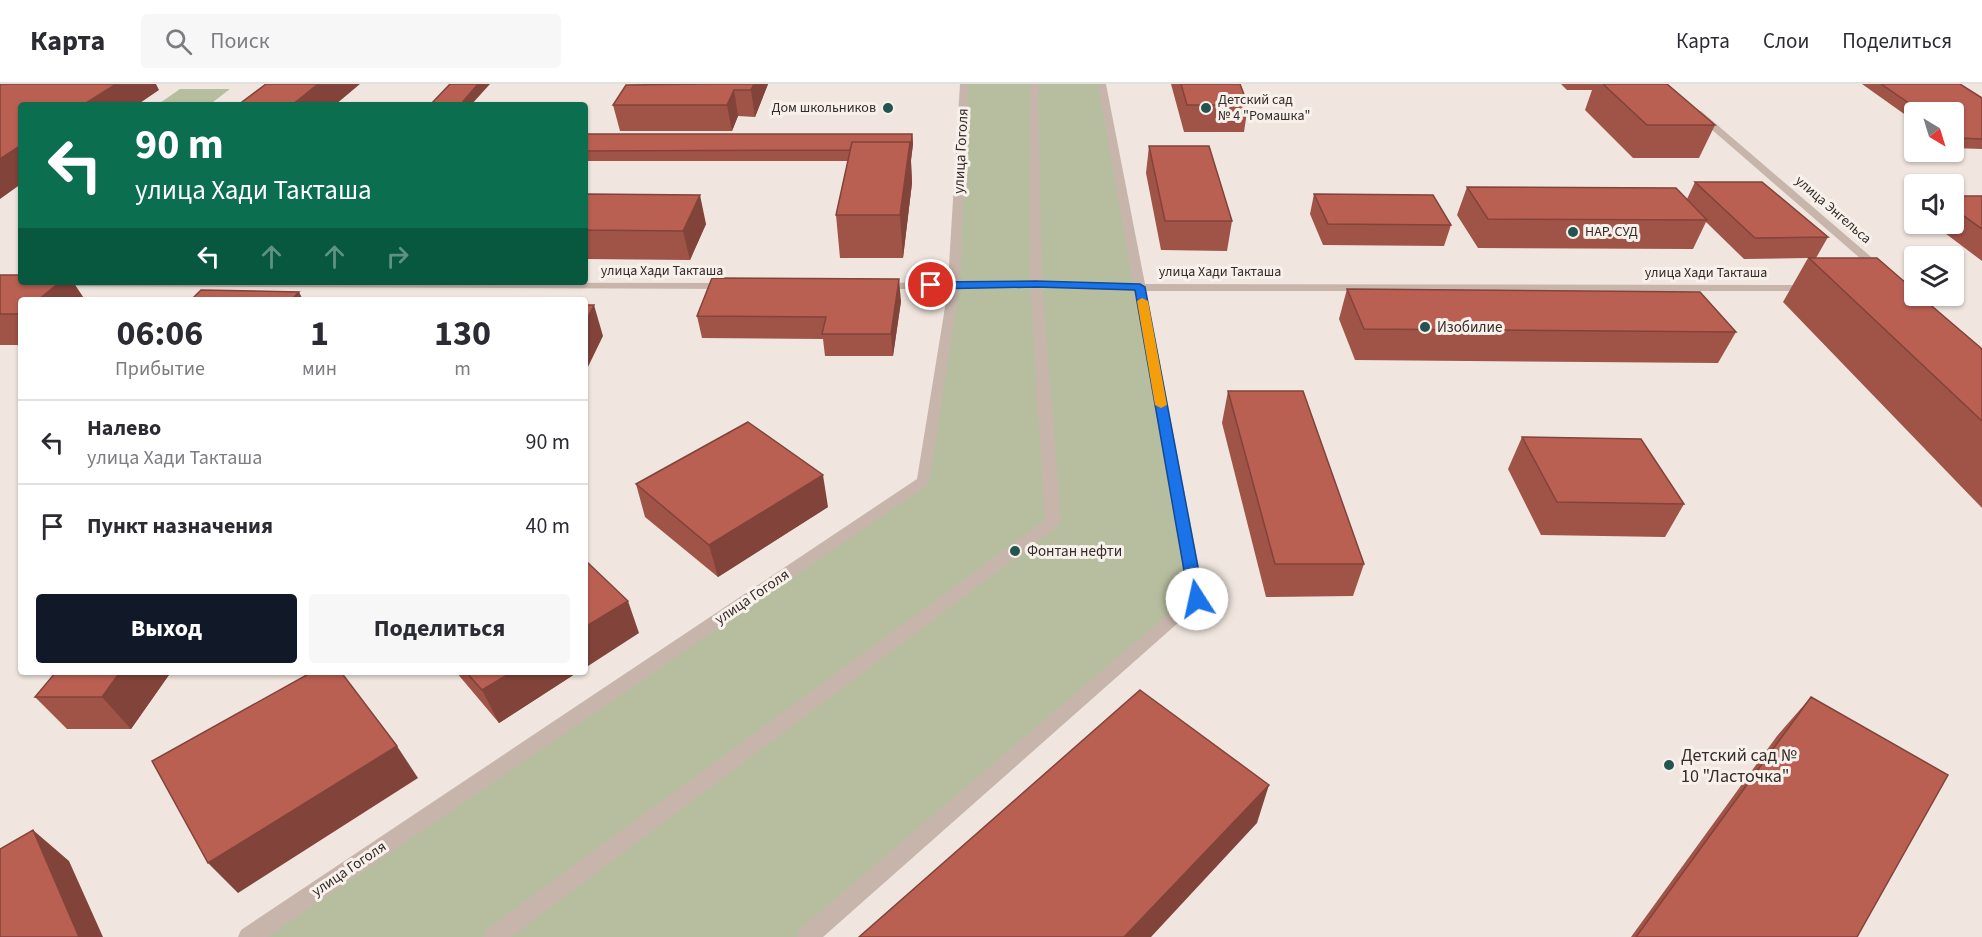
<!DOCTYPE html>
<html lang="ru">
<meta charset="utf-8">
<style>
body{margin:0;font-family:"Source Sans 3",sans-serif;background:#f7f7f7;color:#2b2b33;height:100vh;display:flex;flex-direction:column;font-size:22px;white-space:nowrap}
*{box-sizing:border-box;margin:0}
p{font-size:20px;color:#7c7c81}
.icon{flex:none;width:33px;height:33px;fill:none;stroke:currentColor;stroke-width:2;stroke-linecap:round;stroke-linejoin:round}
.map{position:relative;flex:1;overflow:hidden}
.panel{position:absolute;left:18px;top:213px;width:570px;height:378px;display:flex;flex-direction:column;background:#fff;border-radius:6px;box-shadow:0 2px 4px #0004}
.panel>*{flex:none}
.banner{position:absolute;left:18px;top:18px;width:570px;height:183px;border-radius:6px;box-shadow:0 2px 4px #0004;background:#0b6e4f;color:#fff;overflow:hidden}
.needle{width:39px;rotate:142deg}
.tools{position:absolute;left:1904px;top:18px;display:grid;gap:12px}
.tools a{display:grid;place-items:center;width:60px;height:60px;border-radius:6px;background:#fff;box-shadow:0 2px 4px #0004;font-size:30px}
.pin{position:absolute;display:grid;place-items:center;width:51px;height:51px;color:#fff;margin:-26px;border:3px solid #fff;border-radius:50%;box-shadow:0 2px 6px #0007}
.me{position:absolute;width:66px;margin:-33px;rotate:350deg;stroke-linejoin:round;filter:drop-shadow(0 0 4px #0008)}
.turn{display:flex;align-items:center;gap:21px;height:126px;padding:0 18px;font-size:27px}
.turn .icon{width:78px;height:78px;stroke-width:2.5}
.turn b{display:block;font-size:42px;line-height:51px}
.lanes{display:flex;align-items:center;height:57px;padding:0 18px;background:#0003;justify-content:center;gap:30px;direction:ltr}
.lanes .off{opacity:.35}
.eta{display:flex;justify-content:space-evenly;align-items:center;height:102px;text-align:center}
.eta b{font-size:36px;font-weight:700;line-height:42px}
.action{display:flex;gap:12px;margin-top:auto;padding:12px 18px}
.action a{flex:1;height:69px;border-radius:6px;background:#111827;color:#fff;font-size:24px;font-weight:700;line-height:69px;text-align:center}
.action a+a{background:#f7f7f7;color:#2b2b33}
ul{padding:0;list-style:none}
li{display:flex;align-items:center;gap:18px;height:84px;padding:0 18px;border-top:2px solid #e1e1e2}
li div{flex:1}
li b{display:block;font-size:22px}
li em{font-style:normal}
header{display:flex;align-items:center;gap:36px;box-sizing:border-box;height:84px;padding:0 30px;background:#fff;border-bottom:2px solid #e1e1e2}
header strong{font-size:28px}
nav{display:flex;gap:33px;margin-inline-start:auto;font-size:21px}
.search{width:420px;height:54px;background:#f7f7f7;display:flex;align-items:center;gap:15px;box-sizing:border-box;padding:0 21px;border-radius:6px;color:#7c7c81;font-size:22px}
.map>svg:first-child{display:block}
</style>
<header>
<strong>Карта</strong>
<div class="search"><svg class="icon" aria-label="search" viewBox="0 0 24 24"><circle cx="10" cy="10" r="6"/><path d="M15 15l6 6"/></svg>Поиск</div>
<nav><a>Карта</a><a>Слои</a><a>Поделиться</a></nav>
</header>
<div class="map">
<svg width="1982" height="853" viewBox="0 0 1982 853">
<rect width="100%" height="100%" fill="#f0e6df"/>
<path fill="#b7bea0" d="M 964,0 L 1102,0 L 1197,515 L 807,853 L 249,853 L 924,397 L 954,201 Z
M 180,5 L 230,5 L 209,21 L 157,21 Z"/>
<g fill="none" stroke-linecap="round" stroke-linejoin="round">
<path fill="#c7b5ac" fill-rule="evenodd" d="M 1030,0 L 1038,0 L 1042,200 L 1061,438 L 1058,442 L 511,853 L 483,853 L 486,846 L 1045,436 L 1030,200 Z"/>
<path fill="#c7b5ac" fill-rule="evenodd" d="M 960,0 L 968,0 L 960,197 L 1133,199 L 1098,0 L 1106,0 L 1145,200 L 1811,201 L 1817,204 L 1811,207 L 1146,207 L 1205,515 L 823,853 L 796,853 L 799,846 L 1188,513 L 1134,206 L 1036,203 L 959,204 L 929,400 L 267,853 L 238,853 L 241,846 L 917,395 L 948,205 L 881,205 L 875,202 L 881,199 L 948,198 Z
M 48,198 L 728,199 L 734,202 L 728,205 L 53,202 L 49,201 Z"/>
<path fill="#c7b5ac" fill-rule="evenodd" d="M 1695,27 L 1701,27 L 1884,184 L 1884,188 L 1876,188 L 1695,31 Z"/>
</g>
<path fill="#a05347" d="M 712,0 L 768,0 L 755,33 L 738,32 L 732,47 L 620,47 L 613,21 Z
M 1171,0 L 1240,0 L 1248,21 L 1244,48 L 1184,48 Z
M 1561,0 L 1667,0 L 1715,41 L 1699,74 L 1633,74 L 1585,26 L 1592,6 L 1567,6 Z
M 1862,0 L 1960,0 L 1982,14 L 1982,65 L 1953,64 L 1953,28 L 1914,28 L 1914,37 Z
M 585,50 L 912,50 L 913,60 L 911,76 L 912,99 L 903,174 L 840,174 L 836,131 L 848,77 L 585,77 Z
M 1149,62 L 1232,137 L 1227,167 L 1161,166 L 1146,89 Z
M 1695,98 L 1828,153 L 1816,174 L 1982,265 L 1982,424 L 1783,218 L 1808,174 L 1744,175 L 1706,138 L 1693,165 L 1478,164 L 1457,131 L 1467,103 L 1687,115 Z
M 585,110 L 706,140 L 690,176 L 585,175 Z
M 1314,110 L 1451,141 L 1444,162 L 1323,161 L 1310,130 Z
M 1953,112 L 1982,112 L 1982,177 L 1933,140 L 1953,140 Z
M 0,191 L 21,198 L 73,198 L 85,216 L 21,216 L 21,261 L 0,261 Z
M 1347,205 L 1736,248 L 1718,279 L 1355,276 L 1339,235 Z
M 901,217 L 893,272 L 825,272 L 823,255 L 702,254 L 697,232 Z
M 1228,307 L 1364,480 L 1353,512 L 1266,513 L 1222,339 Z
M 1522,353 L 1684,420 L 1665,453 L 1541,451 L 1508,385 Z
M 636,400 L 828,423 L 718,493 L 645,433 Z
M 171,588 L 131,645 L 67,645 L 35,613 Z
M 456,588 L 578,588 L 499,639 Z
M 1811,613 L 1857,853 L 1631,853 L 1777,652 Z"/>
<path fill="#82433a" d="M 116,0 L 156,0 L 159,6 L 137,21 L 83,21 Z
M 318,0 L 360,0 L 335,21 L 292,21 Z
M 478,0 L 490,0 L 471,21 L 460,21 Z
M 754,0 L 768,0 L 755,33 L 751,6 Z
M 734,6 L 738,32 L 732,47 L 727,21 Z
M 912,50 L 913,60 L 911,76 L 911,66 Z
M 910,58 L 912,99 L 903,174 L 900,131 Z
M 21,61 L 21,100 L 0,115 L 0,75 Z
M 700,111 L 706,140 L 690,176 L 683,147 Z
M 899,195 L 901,217 L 893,272 L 891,250 Z
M 60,198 L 73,198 L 85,216 L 38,216 Z
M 299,208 L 303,216 L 291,216 Z
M 594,221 L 603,252 L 585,289 L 585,239 Z
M 823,391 L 828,423 L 718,493 L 709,461 Z
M 628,517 L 639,549 L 585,584 L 585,543 Z
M 120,588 L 171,588 L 131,645 L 102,613 Z
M 512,588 L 578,588 L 499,639 L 482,606 Z
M 397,662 L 418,694 L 238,809 L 208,779 Z
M 1269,701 L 1257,739 L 1151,853 L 1124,853 Z
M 33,746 L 69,777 L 103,853 L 79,853 Z"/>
<path fill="#ba6053" stroke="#82433a" stroke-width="1.5" d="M 0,0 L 116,0 L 83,21 L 21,21 L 21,61 L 0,75 Z
M 266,0 L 318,0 L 292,21 L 238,21 Z
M 450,0 L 478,0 L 460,21 L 430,21 Z
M 712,0 L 754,0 L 751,6 L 734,6 L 727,21 L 613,21 L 626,1 Z
M 1181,0 L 1240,0 L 1248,21 L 1187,21 Z
M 1603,0 L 1667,0 L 1715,41 L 1647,41 Z
M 1881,0 L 1960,0 L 1982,14 L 1982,55 L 1959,54 L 1953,50 L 1953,28 L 1922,28 Z
M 585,50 L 912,50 L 911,66 L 910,58 L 852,58 L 850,66 L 585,67 Z
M 852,58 L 910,58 L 900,131 L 836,131 Z
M 1149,62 L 1209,62 L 1232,137 L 1165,137 Z
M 1695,98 L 1762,98 L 1828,153 L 1755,154 Z
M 1467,103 L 1676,104 L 1707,136 L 1488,135 Z
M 585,110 L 700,111 L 683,147 L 585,146 Z
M 1314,110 L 1433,111 L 1451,141 L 1328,140 Z
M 1953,112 L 1982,112 L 1982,145 L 1953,124 Z
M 1809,174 L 1877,174 L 1914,206 L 1914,212 L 1920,212 L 1982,265 L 1982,337 Z
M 0,191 L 21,191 L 21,198 L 60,198 L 38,216 L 21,216 L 21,230 L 0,230 Z
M 712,194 L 899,195 L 891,250 L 822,250 L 826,233 L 697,232 Z
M 1347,205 L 1700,208 L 1736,248 L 1364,245 Z
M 201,206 L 299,208 L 291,216 L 191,216 Z
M 585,221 L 594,221 L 585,239 Z
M 1228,307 L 1303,307 L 1364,480 L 1275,480 Z
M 748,338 L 823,391 L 709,461 L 636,400 Z
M 1522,353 L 1641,355 L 1684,420 L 1557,418 Z
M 585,476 L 628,517 L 585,543 Z
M 56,588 L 120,588 L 102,613 L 35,613 Z
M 312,588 L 341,588 L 397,662 L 208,779 L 152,677 Z
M 466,588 L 512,588 L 482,606 Z
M 1140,606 L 1269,701 L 1124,853 L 859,853 Z
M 1811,613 L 1948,691 L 1857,853 L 1636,853 Z
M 33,746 L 79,853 L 0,853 L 0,765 Z"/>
<path fill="#1a73e8" stroke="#114b97" stroke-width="1.5" d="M 1036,197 L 1140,200 L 1145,203 L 1204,515 L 1202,519 L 1191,519 L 1189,515 L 1135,206 L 1036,203 L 931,205 L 925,201 L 931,198 Z"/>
<path fill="#f59e0b" d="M 1142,214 L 1148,217 L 1167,321 L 1161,324 L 1155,321 L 1137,217 Z"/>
<g fill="#245451" stroke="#f8f1eb" stroke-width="2">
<circle cx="888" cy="24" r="6"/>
<circle cx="1206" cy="24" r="6"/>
<circle cx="1573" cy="148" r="6"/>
<circle cx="1425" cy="243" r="6"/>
<circle cx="1015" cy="467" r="6"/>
<circle cx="1669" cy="681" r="6"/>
</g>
<g text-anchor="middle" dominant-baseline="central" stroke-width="6" stroke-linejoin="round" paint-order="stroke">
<g font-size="14" fill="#362c2a" stroke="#f8f1eb" text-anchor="start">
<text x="1218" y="16">Детский сад<tspan x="1218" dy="16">№ 4 "Ромашка"</tspan></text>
<text x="876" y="24" text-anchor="end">Дом школьников</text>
<text x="1585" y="148">НАР. СУД</text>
</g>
<g font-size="14" fill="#362c2a" stroke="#f8f1eb">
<text transform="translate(1833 126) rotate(41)">улица Энгельса</text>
<text x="662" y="187">улица Хади Такташа</text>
<text x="1220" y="188">улица Хади Такташа</text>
<text x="1706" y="189">улица Хади Такташа</text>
</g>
<g font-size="15" fill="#362c2a" stroke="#f8f1eb">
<text transform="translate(961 67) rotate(-87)">улица Гоголя</text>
<text transform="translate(752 513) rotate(-34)">улица Гоголя</text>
<text transform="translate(349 785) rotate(-34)">улица Гоголя</text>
</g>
<g font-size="15" fill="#362c2a" stroke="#f8f1eb" text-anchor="start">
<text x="1437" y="243">Изобилие</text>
<text x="1027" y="467">Фонтан нефти</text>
</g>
<g font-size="18" fill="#362c2a" stroke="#f8f1eb" text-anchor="start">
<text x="1681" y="671">Детский сад №<tspan x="1681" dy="21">10 "Ласточка"</tspan></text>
</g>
</g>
</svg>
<div class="tools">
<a><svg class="needle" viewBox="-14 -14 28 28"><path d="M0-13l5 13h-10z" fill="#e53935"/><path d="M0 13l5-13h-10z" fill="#7c7c81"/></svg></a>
<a><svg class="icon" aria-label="sound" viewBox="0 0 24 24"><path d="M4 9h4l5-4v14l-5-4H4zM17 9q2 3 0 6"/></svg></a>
<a><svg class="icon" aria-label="layers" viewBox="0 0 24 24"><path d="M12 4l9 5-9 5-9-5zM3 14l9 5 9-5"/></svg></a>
</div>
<div class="pin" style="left:931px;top:201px;background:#d93025"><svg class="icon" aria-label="arrive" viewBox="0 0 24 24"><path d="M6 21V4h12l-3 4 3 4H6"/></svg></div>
<svg class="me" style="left:1197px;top:515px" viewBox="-20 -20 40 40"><circle r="19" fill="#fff"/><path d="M0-13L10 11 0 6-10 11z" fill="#1a73e8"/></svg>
<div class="banner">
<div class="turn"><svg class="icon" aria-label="left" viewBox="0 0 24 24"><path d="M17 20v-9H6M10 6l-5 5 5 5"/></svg><div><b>90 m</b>улица Хади Такташа</div></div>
<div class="lanes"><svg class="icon" aria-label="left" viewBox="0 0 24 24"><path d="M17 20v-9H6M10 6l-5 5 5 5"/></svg><svg class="icon off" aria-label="ahead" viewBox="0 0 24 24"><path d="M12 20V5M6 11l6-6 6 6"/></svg><svg class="icon off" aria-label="ahead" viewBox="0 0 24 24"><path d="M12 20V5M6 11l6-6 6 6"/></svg><svg class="icon off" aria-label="right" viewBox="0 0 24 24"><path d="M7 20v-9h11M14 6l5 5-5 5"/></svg></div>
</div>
<section class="panel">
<div class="eta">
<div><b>06:06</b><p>Прибытие</p></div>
<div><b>1</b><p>мин</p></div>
<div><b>130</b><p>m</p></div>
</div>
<ul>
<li><svg class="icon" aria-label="left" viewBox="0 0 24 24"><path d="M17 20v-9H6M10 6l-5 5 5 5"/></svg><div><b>Налево</b><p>улица Хади Такташа</p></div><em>90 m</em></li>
<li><svg class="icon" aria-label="arrive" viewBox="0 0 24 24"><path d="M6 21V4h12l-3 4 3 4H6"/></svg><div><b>Пункт назначения</b></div><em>40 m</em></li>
</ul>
<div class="action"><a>Выход</a><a>Поделиться</a></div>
</section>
</div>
